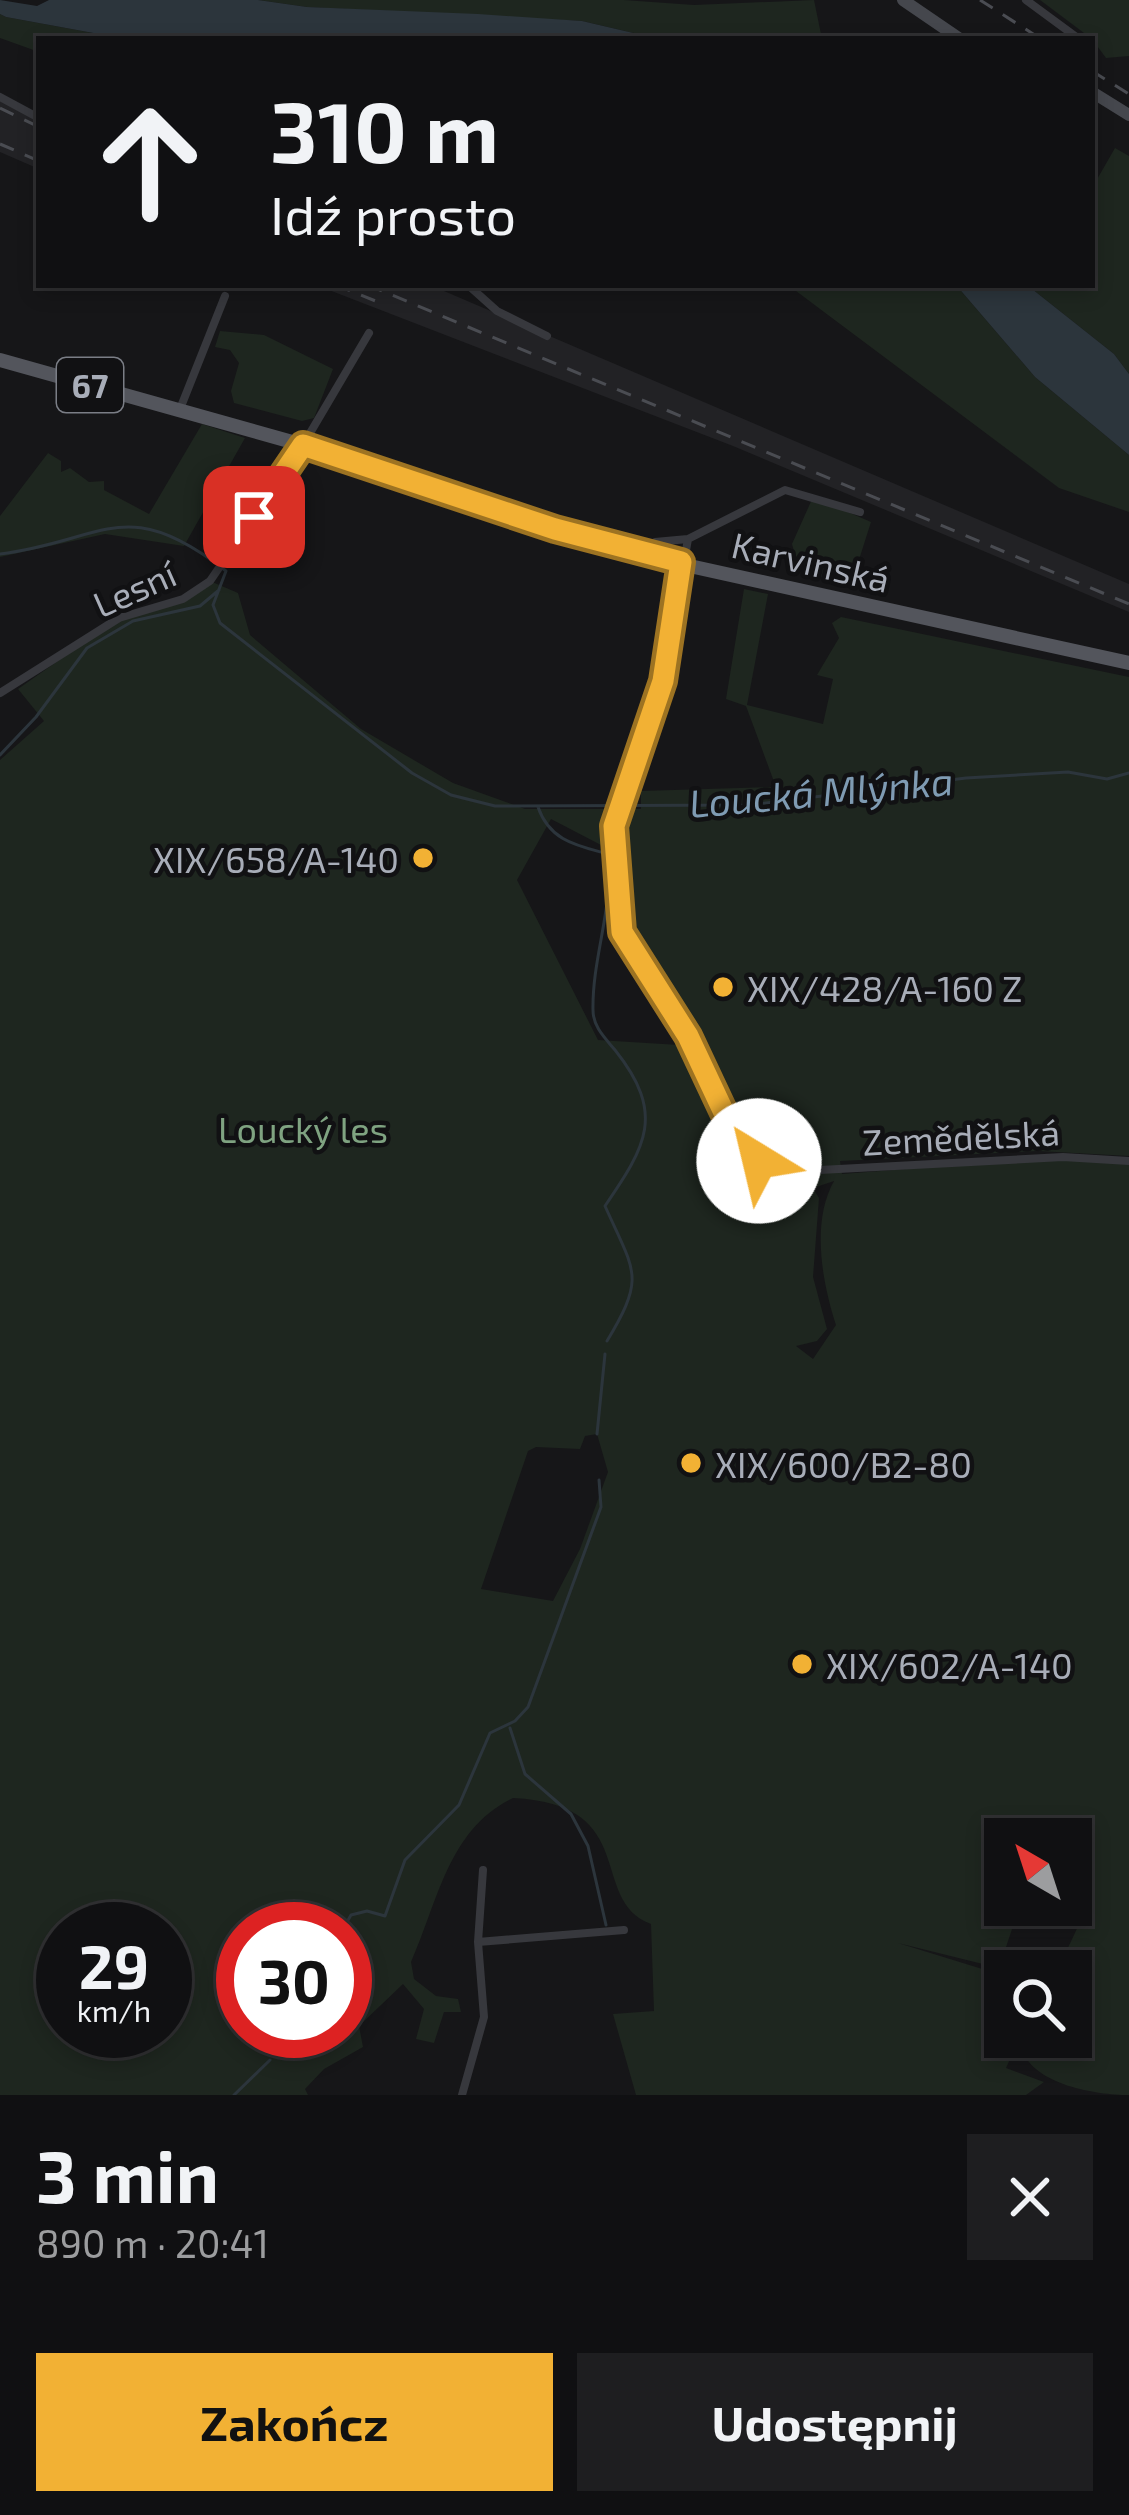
<!DOCTYPE html>
<html lang="pl">
<meta charset="utf-8">
<style>
body{margin:0;font-family:"Exo 2",sans-serif;background:#1e1e20;color:#f1f3f6;height:100vh;display:flex;flex-direction:column;font-size:45px;white-space:nowrap}
*{box-sizing:border-box;margin:0}
p{font-size:39px;color:#9c9d9f}
.icon{flex:none;width:66px;height:66px;fill:none;stroke:currentColor;stroke-width:2;stroke-linecap:round;stroke-linejoin:round}
.map{position:relative;height:2095px;overflow:hidden}
.side{display:flex;flex-direction:column;background:#101012;flex:1}
.side>*{flex:none}
.guide{position:absolute;left:36px;top:36px;width:1059px;height:252px;border-radius:0px;box-shadow:0 6px 18px #0003,0 0 0 3px #303032;background:#101012;color:#f1f3f6;overflow:hidden}
.needle{width:78px;rotate:321deg}
.tools{position:absolute;left:984px;top:1818px;display:grid;gap:24px}
.tools a{display:grid;place-items:center;width:108px;height:108px;border-radius:0px;background:#101012;box-shadow:0 6px 18px #0003,0 0 0 3px #303032;font-size:60px}
.speed{position:absolute;left:36px;top:1902px;display:flex;gap:24px;font-size:60px;font-weight:700;text-align:center}
.speed>*{display:grid;place-content:center;width:156px;height:156px;border-radius:50%;background:#101012;box-shadow:0 6px 18px #0003,0 0 0 3px #303032;line-height:1}
.speed small{font-size:30px;font-weight:400}
.speed .limit{border:18px solid #d22;background:#fff;color:#111}
.pin{position:absolute;display:grid;place-items:center;width:102px;height:102px;color:#fff;margin:-51px;border-radius:24px;box-shadow:0 6px 18px #0006}
.me{position:absolute;width:132px;margin:-66px;rotate:324deg;stroke-linejoin:round;filter:drop-shadow(0 0 9px #0008)}
.turn{display:flex;align-items:center;gap:42px;height:252px;padding:0 36px;font-size:54px}
.turn .icon{width:156px;height:156px;stroke-width:2.5}
.turn b{display:block;font-size:84px;line-height:102px}
.round{display:grid;place-items:center;flex:none;width:126px;height:126px;border-radius:0px;background:#1e1e20}
.headline{display:flex;align-items:center;justify-content:space-between;height:204px;padding:0 36px}
h1{font-size:72px;font-weight:700;line-height:90px}
.primary-button{display:flex;gap:24px;margin-top:auto;padding:24px 36px}
.primary-button a{flex:1;height:138px;border-radius:0px;background:#f2b134;color:#111;font-size:48px;font-weight:700;line-height:138px;text-align:center}
.primary-button a+a{background:#1e1e20;color:#f1f3f6}
.map>svg:first-child{display:block}
</style>
<div class="map">
<svg width="1129" height="2095" viewBox="0 0 1129 2095">
<rect width="100%" height="100%" fill="#161618"/>
<path fill="#222225" d="M 0,100 L 39,119 L 39,169 L 0,152 Z
M 316,285 L 430,285 L 1129,584 L 1129,612 L 733,446 Z"/>
<path fill="#1e261f" fill-rule="evenodd" d="M 258,0 L 624,0 L 694,5 L 814,0 L 822,39 L 659,39 L 582,21 L 307,7 Z
M 1040,0 L 1129,0 L 1129,56 L 1106,58 L 1092,39 Z
M 0,14 L 6,17 L 126,39 L 39,39 L 39,52 L 0,38 Z
M 1115,148 L 1129,156 L 1129,374 L 1114,354 L 1027,285 L 1092,285 L 1092,188 Z
M 788,285 L 956,285 L 1035,377 L 1129,455 L 1129,512 L 1059,488 Z
M 220,331 L 264,335 L 333,369 L 314,418 L 302,421 L 234,403 L 231,391 L 239,363 L 230,350 L 215,347 Z
M 202,424 L 245,438 L 184,546 L 105,534 L 0,557 L 0,516 L 48,453 L 61,461 L 61,472 L 70,468 L 89,482 L 104,481 L 104,490 L 149,514 Z
M 813,497 L 871,522 L 850,588 L 799,569 L 792,544 Z
M 210,581 L 238,593 L 250,635 L 361,729 L 453,783 L 525,809 L 641,809 L 641,791 L 776,787 L 746,706 L 726,699 L 744,589 L 768,594 L 747,705 L 823,724 L 833,679 L 817,675 L 839,638 L 832,623 L 841,617 L 1129,677 L 1129,1156 L 1038,1151 L 840,1161 L 842,1174 L 1035,1159 L 1129,1163 L 1129,2095 C 1096,2095 1035,2085 1022,2050 L 1027,2037 L 1071,2037 L 1071,1971 L 1057,1971 L 1082,1918 L 1039,1905 L 1071,1905 L 1071,1839 L 1005,1839 L 1005,1905 L 1020,1905 L 999,1968 L 898,1943 L 1005,1976 L 1005,2037 L 1020,2037 L 1006,2068 L 1044,2082 L 1026,2095 L 636,2095 L 613,2014 L 654,2011 L 651,1924 C 587,1900 642,1804 513,1798 C 448,1829 438,1902 411,1962 L 414,1979 L 436,1996 L 458,1999 L 461,2012 L 444,2012 L 434,2043 L 416,2039 L 424,2009 L 403,1984 L 359,2026 L 363,2047 L 324,2069 L 305,2089 L 308,2095 L 0,2095 L 0,760 L 44,721 L 18,689 L 119,618 L 183,599 ZM 551,819 L 624,857 L 631,930 L 687,1021 L 679,1045 L 598,1040 L 517,880 ZM 834,1181 C 811,1222 822,1282 836,1325 L 813,1359 L 796,1346 L 817,1341 L 827,1329 L 813,1277 L 819,1198 L 813,1188 ZM 597,1434 L 608,1472 L 580,1549 L 553,1601 L 481,1589 L 528,1451 L 536,1447 L 580,1449 L 585,1436 ZM 63,1929 L 165,1929 L 165,2031 L 63,2031 ZM 243,1929 L 345,1929 L 345,2031 L 246,2031 L 267,2052 L 236,2029 L 243,2010 Z"/>
<path fill="#2c353c" d="M 0,0 L 37,6 L 49,0 L 258,0 L 307,7 L 478,14 L 582,21 L 659,39 L 126,39 L 6,17 L 0,14 Z
M 956,285 L 1027,285 L 1114,354 L 1129,374 L 1129,455 L 1035,377 Z"/>
<g fill="none" stroke-linecap="round" stroke-linejoin="round">
<path stroke="#2c353c" stroke-width="3" d="M 0,554 C 104,541 125,492 226,571 L 213,605 L 220,623 L 412,773 L 451,795 L 495,806 L 750,805 L 966,778 L 1068,772 L 1107,779 L 1129,773
M 0,755 L 36,717 L 87,648 L 133,621 L 200,606 L 219,590
M 538,807 C 550,842 579,846 608,854 C 614,907 592,957 593,1010 C 593,1027 605,1038 615,1050 C 666,1114 646,1146 605,1206 C 635,1273 646,1276 607,1341
M 597,1434 L 605,1354
M 510,1728 L 525,1774 L 571,1814 L 588,1846 L 606,1925
M 343,1929 L 351,1915 L 367,1911 L 385,1916 L 405,1860 L 459,1805 L 490,1733 L 515,1721 L 528,1707 L 601,1507 L 599,1480
M 345,1953 L 345,1986
M 277,2047 L 295,2031
M 234,2095 L 270,2060"/>
<path stroke="#37383d" stroke-width="8" d="M 1026,0 L 1079,39
M 0,97 L 39,118
M 468,285 L 497,311 L 547,336
M 180,409 L 225,296
M 860,512 L 785,490 L 688,539 L 663,681 L 614,826 L 615,875 L 622,932 L 688,1036 L 735,1136 L 759,1161 L 801,1171 L 1063,1157 L 1129,1161
M 649,557 L 655,542 L 688,539
M 0,693 L 119,618 L 183,599 L 210,581 L 303,445 L 369,333
M 478,1942 L 624,1930
M 462,2095 L 484,2017 L 478,1942 L 483,1870"/>
<path stroke="#45474d" stroke-width="12" d="M 903,0 L 960,39
M 1092,92 L 1129,115"/>
<path stroke="#53555c" stroke-width="14" d="M 0,360 L 303,445 L 649,557 L 1129,663"/>
<path stroke="#4a4c52" stroke-width="3" stroke-dasharray="15 12" stroke-linecap="butt" d="M 980,0 L 1041,39
M 1092,71 L 1129,94
M 0,108 L 39,127
M 0,144 L 39,161
M 336,285 L 383,304
M 368,285 L 1129,604"/>
</g>
<g fill="none" stroke-linecap="round" stroke-linejoin="round">
<defs>
<path id="route" d="M 254,517 L 303,445 L 555,529 L 681,562 L 663,681 L 614,826 L 622,932 L 688,1036 L 735,1136 L 759,1161"/>
</defs>
<use href="#route" stroke="#9d7322" stroke-width="30"/>
<use href="#route" stroke="#f2b134" stroke-width="21"/>
</g>
<g fill="#f2b134" stroke="#111113" stroke-width="4.5">
<circle cx="423" cy="858" r="12"/>
<circle cx="723" cy="987" r="12"/>
<circle cx="691" cy="1463" r="12"/>
<circle cx="802" cy="1664" r="12"/>
</g>
<g text-anchor="middle" dominant-baseline="central" stroke-width="9" stroke-linejoin="round" paint-order="stroke">
<rect fill="#111113" stroke="#7b7e86" stroke-width="3" x="57" y="358" width="66" height="54" rx="9"/>
<g font-size="33" font-weight="bold" fill="#a8adb8">
<text x="90" y="385">67</text>
</g>
<g font-size="36" fill="#a8adb8" stroke="#111113">
<text transform="translate(811 561) rotate(13)">Karvinská</text>
<text transform="translate(134 588) rotate(-24)">Lesní</text>
<text transform="translate(961 1136) rotate(-3)">Zemědělská</text>
</g>
<g font-size="36" fill="#a8adb8" stroke="#111113" text-anchor="start">
<text x="399" y="858" text-anchor="end">XIX/658/A-140</text>
<text x="747" y="987">XIX/428/A-160 Z</text>
<text x="715" y="1463">XIX/600/B2-80</text>
<text x="826" y="1664">XIX/602/A-140</text>
</g>
<g font-size="36" fill="#7fa381" stroke="#111113">
<text x="303" y="1128">Loucký les</text>
</g>
<g font-size="39" font-style="italic" fill="#7f9bb3" stroke="#111113">
<text transform="translate(821 791) rotate(-5)">Loucká Mlýnka</text>
</g>
</g>
</svg>
<div class="tools">
<a><svg class="needle" viewBox="-14 -14 28 28"><path d="M0-13l5 13h-10z" fill="#e53935"/><path d="M0 13l5-13h-10z" fill="#9c9d9f"/></svg></a>
<a><svg class="icon" aria-label="search" viewBox="0 0 24 24"><circle cx="10" cy="10" r="6"/><path d="M15 15l6 6"/></svg></a>
</div>
<div class="speed"><div>29<small>km/h</small></div><div class="limit">30</div></div>
<div class="pin" style="left:254px;top:517px;background:#d93025"><svg class="icon" aria-label="arrive" viewBox="0 0 24 24"><path d="M6 21V4h12l-3 4 3 4H6"/></svg></div>
<svg class="me" style="left:759px;top:1161px" viewBox="-20 -20 40 40"><circle r="19" fill="#fff"/><path d="M0-13L10 11 0 6-10 11z" fill="#f2b134"/></svg>
<div class="guide">
<div class="turn"><svg class="icon" aria-label="ahead" viewBox="0 0 24 24"><path d="M12 20V5M6 11l6-6 6 6"/></svg><div><b>310 m</b>Idź prosto</div></div>
</div>
</div>
<section class="side">
<div class="headline"><div><h1>3 min</h1><p>890 m · 20:41</p></div><a class="round"><svg class="icon" aria-label="close" viewBox="0 0 24 24"><path d="M6 6l12 12M18 6L6 18"/></svg></a></div>
<div class="primary-button"><a>Zakończ</a><a>Udostępnij</a></div>
</section>
